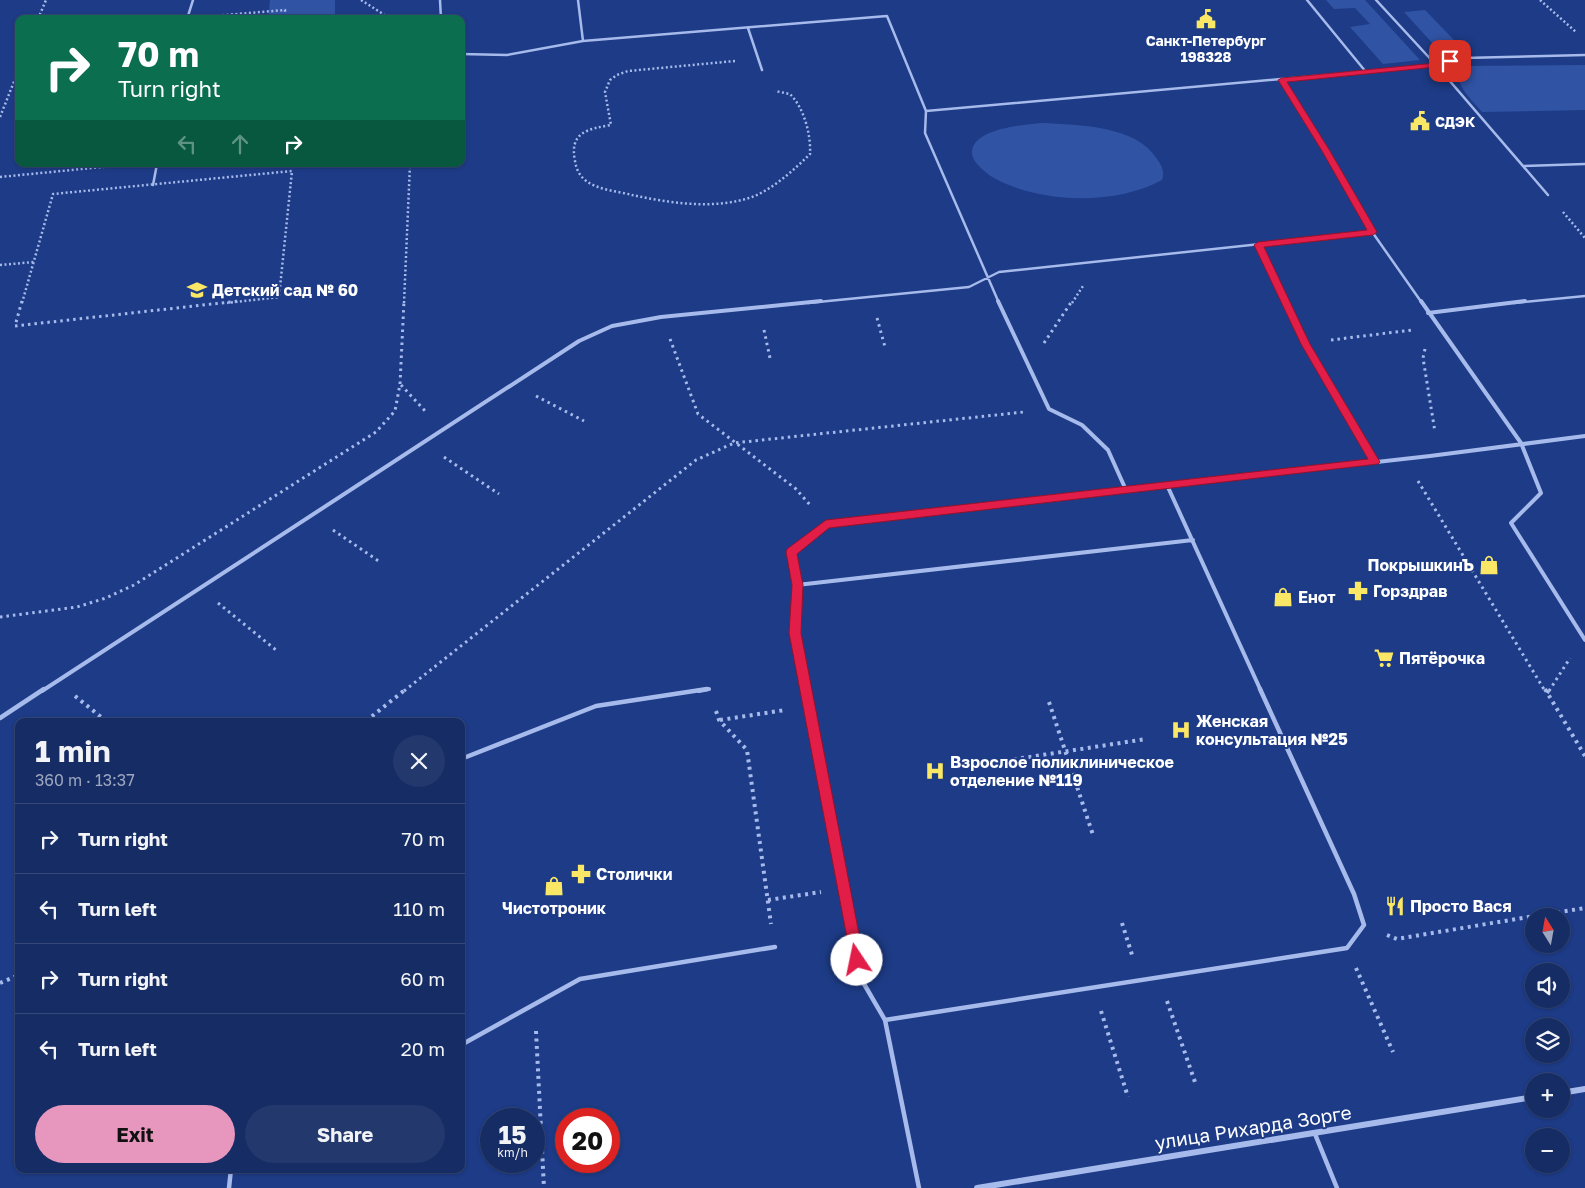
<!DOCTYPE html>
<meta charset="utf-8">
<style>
body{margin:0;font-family:"Golos Text",sans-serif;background:#23386d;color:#f1f3f6;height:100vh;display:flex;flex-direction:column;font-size:19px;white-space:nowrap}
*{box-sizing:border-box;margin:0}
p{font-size:16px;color:#9ea7bf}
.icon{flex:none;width:28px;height:28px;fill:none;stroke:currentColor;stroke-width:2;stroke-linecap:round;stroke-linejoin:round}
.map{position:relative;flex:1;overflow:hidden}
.details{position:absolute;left:15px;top:718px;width:450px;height:455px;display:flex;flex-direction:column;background:#162c64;border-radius:10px;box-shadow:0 1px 4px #0004,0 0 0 1px #354878}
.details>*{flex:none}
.banner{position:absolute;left:15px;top:15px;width:450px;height:152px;border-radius:10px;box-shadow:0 1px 4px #0004,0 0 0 1px #354878;background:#0b6e4f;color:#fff;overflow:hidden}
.needle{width:32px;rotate:349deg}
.fabs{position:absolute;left:1525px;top:908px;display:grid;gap:10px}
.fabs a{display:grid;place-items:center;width:45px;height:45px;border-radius:50%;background:#162c64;box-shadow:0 1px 4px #0004,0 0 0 1px #354878;font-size:25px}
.speed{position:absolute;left:480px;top:1108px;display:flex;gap:10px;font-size:25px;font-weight:700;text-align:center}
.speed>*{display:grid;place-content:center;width:65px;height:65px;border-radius:50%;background:#162c64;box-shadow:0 1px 4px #0004,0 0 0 1px #354878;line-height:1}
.speed small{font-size:12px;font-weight:400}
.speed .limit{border:8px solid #d22;background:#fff;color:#111}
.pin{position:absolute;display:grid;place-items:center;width:42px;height:42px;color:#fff;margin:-21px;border-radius:10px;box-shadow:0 2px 8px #0006}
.me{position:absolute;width:55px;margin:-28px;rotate:349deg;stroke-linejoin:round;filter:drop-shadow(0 0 4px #0008)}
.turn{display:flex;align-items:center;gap:18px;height:105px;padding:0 20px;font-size:22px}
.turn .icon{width:65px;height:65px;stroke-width:2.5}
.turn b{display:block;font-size:35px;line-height:42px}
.lanes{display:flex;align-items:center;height:48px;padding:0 20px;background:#0003;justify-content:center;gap:25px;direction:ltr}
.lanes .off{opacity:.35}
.round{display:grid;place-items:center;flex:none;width:52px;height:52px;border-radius:26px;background:#23386d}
.overview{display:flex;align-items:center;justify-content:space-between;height:85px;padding:0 20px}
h1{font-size:30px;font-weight:700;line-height:38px}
.cta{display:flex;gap:10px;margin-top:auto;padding:10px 20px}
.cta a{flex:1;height:58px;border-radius:30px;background:#e797bd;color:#111;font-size:20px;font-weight:700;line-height:58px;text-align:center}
.cta a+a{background:#23386d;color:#f1f3f6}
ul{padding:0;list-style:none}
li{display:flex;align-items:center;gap:15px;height:70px;padding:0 20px;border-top:1px solid #354878}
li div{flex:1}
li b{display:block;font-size:19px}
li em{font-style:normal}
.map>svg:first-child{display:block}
</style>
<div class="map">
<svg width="1585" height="1188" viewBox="0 0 1585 1188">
<rect width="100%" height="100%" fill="#1d3b86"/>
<path fill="#3153a4" d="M 270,0 L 335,0 L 335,19 L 268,19 Z
M 1326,0 L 1365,0 L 1420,60 L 1383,64 L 1350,27 L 1370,24 L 1355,8 L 1334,9 Z
M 1425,10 L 1457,43 L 1434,45 L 1404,12 Z
M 1585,65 L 1585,110 L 1482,112 C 1471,99 1458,88 1457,71 L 1462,66 Z
M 1042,123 C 1078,125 1136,125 1157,159 C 1162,166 1165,172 1162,180 C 1115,206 1035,204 989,175 C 982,169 971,161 972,151 C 975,128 1024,125 1042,123 Z"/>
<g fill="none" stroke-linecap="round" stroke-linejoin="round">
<path stroke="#a6baeb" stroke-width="2.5" stroke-dasharray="2 2.5" stroke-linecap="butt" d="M 361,0 L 391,19
M 1540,0 L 1576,32
M 213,16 L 285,10 L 285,19
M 38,19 L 46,0
M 735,61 L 628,71 L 617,75 L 610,80 L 605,92 L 611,125 C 588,129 569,132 575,161 C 576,168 579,175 585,180 C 597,190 617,191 632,195 C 670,203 714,210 752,197 C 773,189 794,170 810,154 C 811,134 804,108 790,94 L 775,91
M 0,117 L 19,69
M 0,177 L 133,164
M 1563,212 L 1585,238
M 0,265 L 34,262
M 22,303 L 53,194 L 292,171 L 279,297 L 227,303
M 404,303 L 410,164
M 1072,303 L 1083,286"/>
<path stroke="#a6baeb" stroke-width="3" stroke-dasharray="2.5 4" stroke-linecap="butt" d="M 22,301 L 15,326 L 239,301
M 877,318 L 885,347
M 764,330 L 770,358
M 670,339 L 698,414 L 796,489 L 811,506
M 1331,340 L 1412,330
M 1044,343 L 1072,301
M 1425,349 L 1423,358 L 1435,432
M 401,385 L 427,413
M 536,396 L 584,421
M 444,457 L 499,494
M 1418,481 L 1545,691
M 333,530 L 380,562
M 218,603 L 276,650
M 0,617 L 77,607 L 106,598 L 134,585 L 376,432 L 395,411 L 400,384 L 404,301
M 404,691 L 696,460 L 734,443 L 1024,412
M 1549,691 L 1570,658"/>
<path stroke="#a6baeb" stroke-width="4" stroke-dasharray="3 4.5" stroke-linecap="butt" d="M 1545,689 L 1585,756
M 1547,693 L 1549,689
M 75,696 L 106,721
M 1049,702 L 1093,835
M 716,711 L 719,720 L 747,750 L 771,924
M 720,720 L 785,710
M 366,721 L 406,689
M 984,764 L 1146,739
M 768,900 L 821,892
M 1535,916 L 1585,908
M 1122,923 L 1133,958
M 1387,935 L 1397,939 L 1534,916
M 1356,968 L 1393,1052
M 0,983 L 19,975
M 1167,1001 L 1196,1085
M 1101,1011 L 1128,1097
M 536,1031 L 544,1188"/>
<path stroke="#a6baeb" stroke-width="2.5" d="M 440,0 L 441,19
M 578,0 L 583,41 L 887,16 L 926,111 L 1436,65 L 1464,58 L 1585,55
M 1307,0 L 1366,72
M 1376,0 L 1436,65 L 1548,195
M 187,19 L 193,0
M 748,28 L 762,70
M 461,54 L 507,55 L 583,41
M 1281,80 L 1326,151 L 1368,226 L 1422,303
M 926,111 L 925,133 L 999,303
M 1523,166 L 1585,164
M 153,185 L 157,164
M 1258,245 L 1286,303
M 808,303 L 969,287 L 999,272 L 1373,232
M 1514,303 L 1585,296"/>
<path stroke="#a6baeb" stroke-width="4" d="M 998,301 L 1049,409 L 1082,425 L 1108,450 L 1126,490
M 1285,301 L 1306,344 L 1375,462
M 1421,301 L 1521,443 L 1541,493 L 1511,523 L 1585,640
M 1428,313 L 1525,301
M 1167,485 L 1261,691
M 797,585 L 1193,540
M 42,691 L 579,341 L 612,326 L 661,317 L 821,301
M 699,691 L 709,689
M 806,691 L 795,633 L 797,585 L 791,552 L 826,524 L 1430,456 L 1585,436"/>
<path stroke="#a6baeb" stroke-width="4.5" d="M 806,689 L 860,977 L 885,1020 L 919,1188
M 0,718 L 44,689
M 461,759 L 596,706 L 707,689
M 885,1020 L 1347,948 L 1364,925 L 1354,894 L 1260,689
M 461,1045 L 580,979 L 775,947
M 1315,1134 L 1337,1188
M 229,1188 L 231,1169"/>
<path stroke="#a6baeb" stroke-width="6" d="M 1561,1093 L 1585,1089
M 977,1188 L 1534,1097"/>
</g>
<path fill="#e11d48" stroke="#92132f" d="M 1450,59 L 1454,61 L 1453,63 L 1436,67 L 1287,82 L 1330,151 L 1377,232 L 1373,235 L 1264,247 L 1310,344 L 1380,462 L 1378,464 L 829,528 L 797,554 L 803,585 L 801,633 L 864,960 L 862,964 L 857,966 L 852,964 L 789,633 L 792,585 L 786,552 L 787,549 L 826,520 L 1368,459 L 1301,344 L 1254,245 L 1258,242 L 1367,230 L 1322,151 L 1278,80 L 1282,78 L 1436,63 Z"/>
<defs>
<symbol id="civic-bare" viewBox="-9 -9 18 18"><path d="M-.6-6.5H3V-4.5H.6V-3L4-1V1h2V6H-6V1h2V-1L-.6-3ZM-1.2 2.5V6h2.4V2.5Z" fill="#fae765" stroke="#1d3b86" stroke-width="2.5" paint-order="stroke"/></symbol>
<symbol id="school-bare" viewBox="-9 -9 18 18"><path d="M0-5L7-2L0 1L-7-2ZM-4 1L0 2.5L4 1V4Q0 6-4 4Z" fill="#fae765" stroke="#1d3b86" stroke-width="2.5" paint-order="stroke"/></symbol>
<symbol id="shop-bare" viewBox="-9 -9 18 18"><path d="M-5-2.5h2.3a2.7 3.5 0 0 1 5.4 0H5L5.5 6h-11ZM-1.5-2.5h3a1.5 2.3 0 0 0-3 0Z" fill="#fae765" stroke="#1d3b86" stroke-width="2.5" paint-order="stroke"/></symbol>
<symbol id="pharmacy-bare" viewBox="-9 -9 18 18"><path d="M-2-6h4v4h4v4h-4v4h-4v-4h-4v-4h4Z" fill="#fae765" stroke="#1d3b86" stroke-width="2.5" paint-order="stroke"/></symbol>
<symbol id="supermarket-bare" viewBox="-9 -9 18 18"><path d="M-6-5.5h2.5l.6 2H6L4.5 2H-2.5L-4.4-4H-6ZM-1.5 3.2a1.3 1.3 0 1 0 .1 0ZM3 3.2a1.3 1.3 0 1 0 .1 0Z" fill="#fae765" stroke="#1d3b86" stroke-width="2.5" paint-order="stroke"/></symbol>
<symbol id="hospital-bare" viewBox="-9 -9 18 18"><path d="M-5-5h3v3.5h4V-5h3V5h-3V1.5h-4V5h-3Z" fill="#fae765" stroke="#1d3b86" stroke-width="2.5" paint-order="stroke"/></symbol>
<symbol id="restaurant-bare" viewBox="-9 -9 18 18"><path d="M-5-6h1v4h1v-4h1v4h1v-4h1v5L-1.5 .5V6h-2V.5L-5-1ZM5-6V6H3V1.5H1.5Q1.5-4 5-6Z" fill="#fae765" stroke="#1d3b86" stroke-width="2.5" paint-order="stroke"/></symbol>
</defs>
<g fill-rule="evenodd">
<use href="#civic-bare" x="1192" y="5" width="28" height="28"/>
<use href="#civic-bare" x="1406" y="107" width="28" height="28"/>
<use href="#school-bare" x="183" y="276" width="28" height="28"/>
<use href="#shop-bare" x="1475" y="551" width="28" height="28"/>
<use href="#pharmacy-bare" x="1344" y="577" width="28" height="28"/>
<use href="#shop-bare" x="1269" y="583" width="28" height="28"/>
<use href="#supermarket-bare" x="1370" y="644" width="28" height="28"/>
<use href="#hospital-bare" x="1167" y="716" width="28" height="28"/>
<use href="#hospital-bare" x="921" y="757" width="28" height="28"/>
<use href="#pharmacy-bare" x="567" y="860" width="28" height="28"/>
<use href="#shop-bare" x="540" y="872" width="28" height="28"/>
<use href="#restaurant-bare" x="1381" y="892" width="28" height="28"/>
</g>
<g text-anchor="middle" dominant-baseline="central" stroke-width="4" stroke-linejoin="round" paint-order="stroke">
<g font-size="14" font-weight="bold" fill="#fff" stroke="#1d3b86">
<text x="1206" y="40">Санкт-Петербург<tspan x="1206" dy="16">198328</tspan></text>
<text x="1435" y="121" text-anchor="start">СДЭК</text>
</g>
<g font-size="16" font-weight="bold" fill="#fff" stroke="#1d3b86" text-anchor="start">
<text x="212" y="290">Детский сад № 60</text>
<text x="1474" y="565" text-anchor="end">ПокрышкинЪ</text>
<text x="1373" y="591">Горздрав</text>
<text x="1298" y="597">Енот</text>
<text x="1399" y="658">Пятёрочка</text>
<text x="1196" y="721">Женская<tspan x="1196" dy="18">консультация №25</tspan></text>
<text x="950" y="762">Взрослое поликлиническое<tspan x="950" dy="18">отделение №119</tspan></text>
<text x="596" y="874">Столички</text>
<text x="1410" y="906">Просто Вася</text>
<text x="554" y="908" text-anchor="middle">Чистотроник</text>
</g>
<g font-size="19" fill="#fff" stroke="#1d3b86">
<text transform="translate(1253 1127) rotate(-9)">улица Рихарда Зорге</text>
</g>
</g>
</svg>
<div class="fabs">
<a><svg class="needle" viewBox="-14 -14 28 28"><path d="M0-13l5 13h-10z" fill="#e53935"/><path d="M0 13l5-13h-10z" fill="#9ea7bf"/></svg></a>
<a><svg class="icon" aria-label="sound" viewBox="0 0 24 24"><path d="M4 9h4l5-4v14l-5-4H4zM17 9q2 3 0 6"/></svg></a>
<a><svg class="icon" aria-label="layers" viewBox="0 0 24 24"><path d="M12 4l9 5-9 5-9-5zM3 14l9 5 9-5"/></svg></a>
<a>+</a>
<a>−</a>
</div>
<div class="speed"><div>15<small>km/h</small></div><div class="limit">20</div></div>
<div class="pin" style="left:1450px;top:61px;background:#d93025"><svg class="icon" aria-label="arrive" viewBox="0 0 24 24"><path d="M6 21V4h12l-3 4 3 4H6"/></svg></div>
<svg class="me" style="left:857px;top:960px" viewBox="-20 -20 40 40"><circle r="19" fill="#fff"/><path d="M0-13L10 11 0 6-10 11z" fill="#e11d48"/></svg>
<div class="banner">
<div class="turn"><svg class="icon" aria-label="right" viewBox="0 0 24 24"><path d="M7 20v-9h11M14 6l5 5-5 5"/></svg><div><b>70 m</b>Turn right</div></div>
<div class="lanes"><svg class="icon off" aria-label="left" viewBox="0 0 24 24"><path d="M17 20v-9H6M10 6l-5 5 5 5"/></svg><svg class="icon off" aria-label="ahead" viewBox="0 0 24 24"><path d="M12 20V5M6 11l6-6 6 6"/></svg><svg class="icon" aria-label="right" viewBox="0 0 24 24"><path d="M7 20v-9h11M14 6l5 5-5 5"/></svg></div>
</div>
<section class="details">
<div class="overview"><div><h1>1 min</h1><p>360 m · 13:37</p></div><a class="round"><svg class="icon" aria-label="close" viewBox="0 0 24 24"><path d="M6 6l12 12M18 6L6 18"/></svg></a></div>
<ul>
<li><svg class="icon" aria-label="right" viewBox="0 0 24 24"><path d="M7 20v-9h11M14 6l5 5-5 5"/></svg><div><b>Turn right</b></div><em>70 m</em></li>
<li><svg class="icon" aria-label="left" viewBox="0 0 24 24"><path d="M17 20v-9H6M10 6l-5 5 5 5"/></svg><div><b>Turn left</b></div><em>110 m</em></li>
<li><svg class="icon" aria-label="right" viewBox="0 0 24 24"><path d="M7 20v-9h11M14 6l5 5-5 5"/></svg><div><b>Turn right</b></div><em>60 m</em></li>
<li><svg class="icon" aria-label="left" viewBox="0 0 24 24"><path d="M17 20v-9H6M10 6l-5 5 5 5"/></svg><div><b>Turn left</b></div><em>20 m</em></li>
</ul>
<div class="cta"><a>Exit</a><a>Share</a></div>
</section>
</div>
